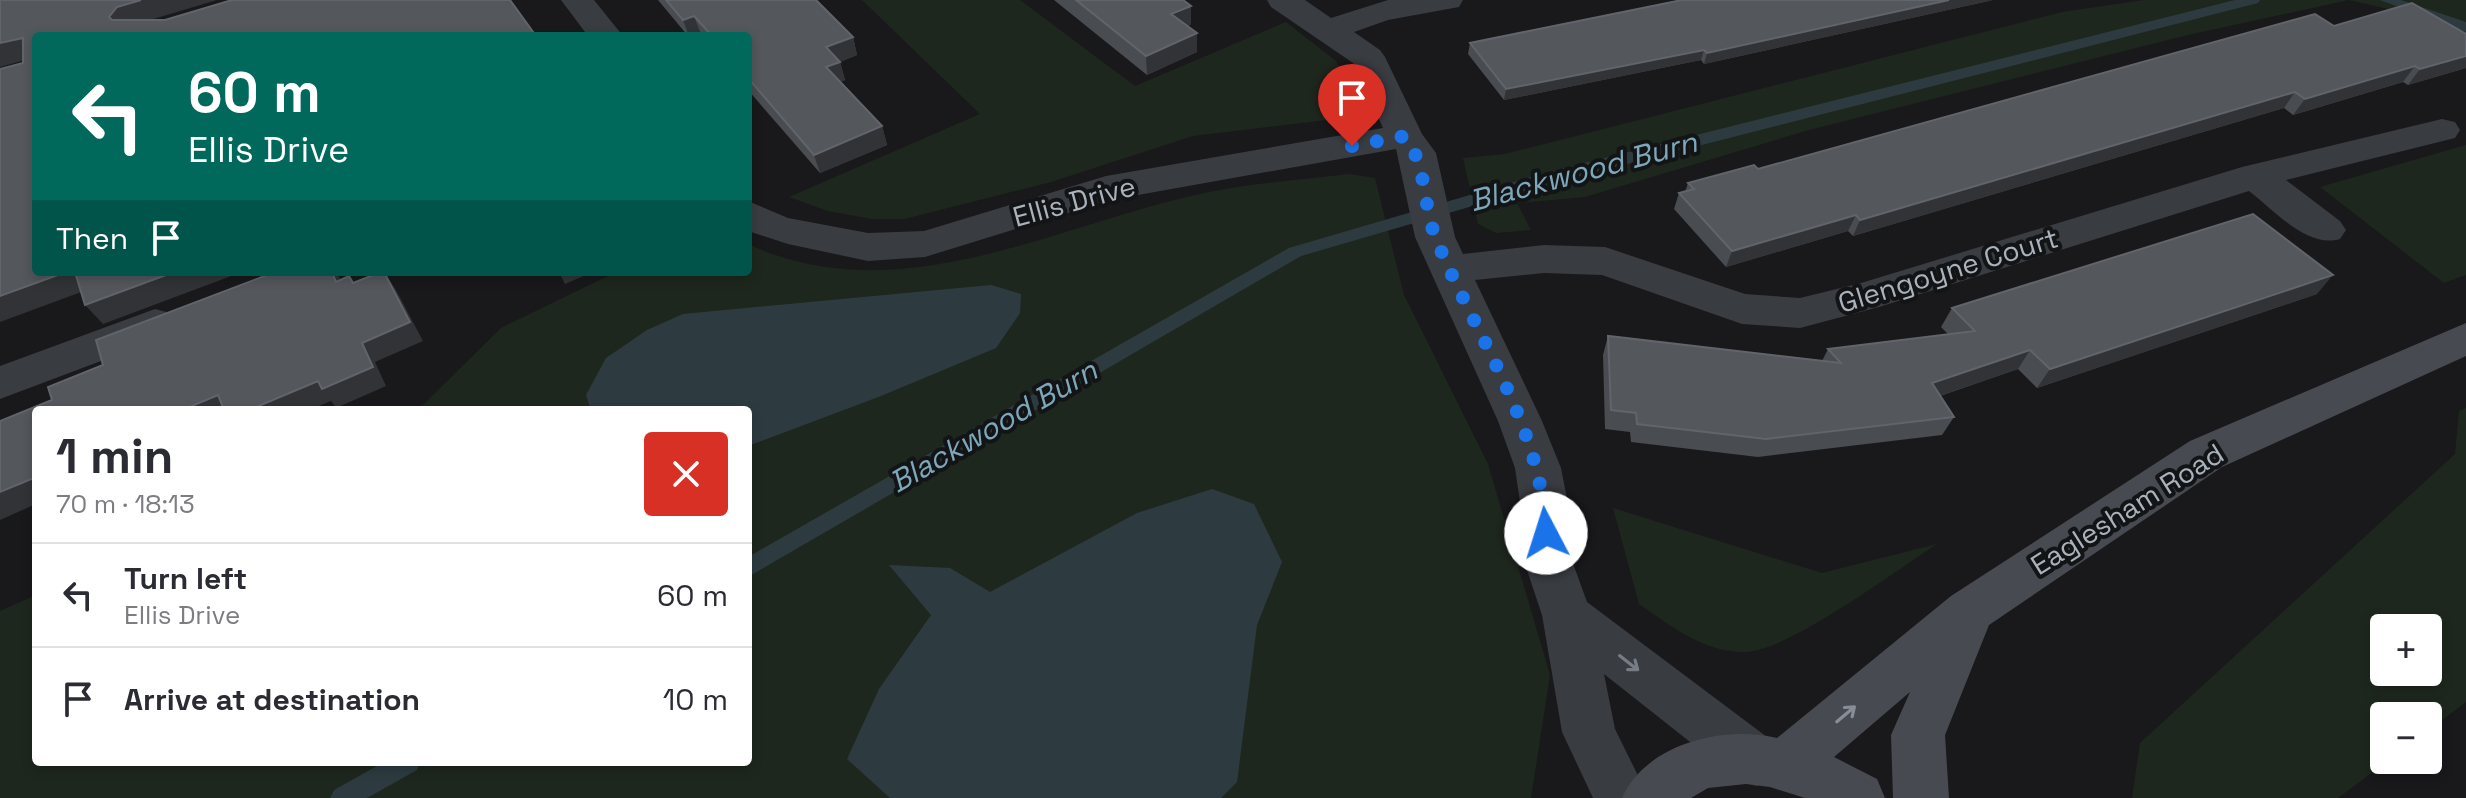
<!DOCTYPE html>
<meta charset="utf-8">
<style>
body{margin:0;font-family:"Space Grotesk",sans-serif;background:#f7f7f7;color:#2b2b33;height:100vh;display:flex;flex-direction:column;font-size:30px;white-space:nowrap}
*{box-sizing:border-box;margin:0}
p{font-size:26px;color:#7c7c81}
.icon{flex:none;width:44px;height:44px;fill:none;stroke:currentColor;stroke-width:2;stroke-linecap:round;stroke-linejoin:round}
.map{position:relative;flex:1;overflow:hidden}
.details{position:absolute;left:32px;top:406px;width:720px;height:360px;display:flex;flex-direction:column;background:#fff;border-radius:8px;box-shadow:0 4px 12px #0003}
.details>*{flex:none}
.banner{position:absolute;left:32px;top:32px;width:720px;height:244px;border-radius:8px;box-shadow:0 4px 12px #0003;background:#00695c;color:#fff;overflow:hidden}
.fabs{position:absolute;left:2370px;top:614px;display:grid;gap:16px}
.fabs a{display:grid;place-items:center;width:72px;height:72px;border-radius:8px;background:#fff;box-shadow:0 4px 12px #0003;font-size:40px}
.pin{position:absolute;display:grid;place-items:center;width:68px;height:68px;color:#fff;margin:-82px -34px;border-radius:50% 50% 50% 0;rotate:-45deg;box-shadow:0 0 8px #0007}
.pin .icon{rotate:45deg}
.me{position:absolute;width:88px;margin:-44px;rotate:355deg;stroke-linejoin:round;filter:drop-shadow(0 0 6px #0008)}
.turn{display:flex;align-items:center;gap:28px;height:168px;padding:0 24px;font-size:36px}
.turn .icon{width:104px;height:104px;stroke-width:2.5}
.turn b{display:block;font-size:56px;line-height:68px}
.then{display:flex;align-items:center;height:76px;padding:0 24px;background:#0003;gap:16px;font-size:30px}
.round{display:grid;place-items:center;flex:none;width:84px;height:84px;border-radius:8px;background:#f7f7f7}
.headline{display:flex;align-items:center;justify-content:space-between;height:136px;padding:0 24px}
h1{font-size:48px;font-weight:600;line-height:60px}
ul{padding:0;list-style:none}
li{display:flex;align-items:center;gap:24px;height:104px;padding:0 24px;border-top:2px solid #e1e1e2}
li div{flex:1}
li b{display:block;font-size:30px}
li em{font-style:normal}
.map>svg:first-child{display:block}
</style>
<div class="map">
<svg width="2466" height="798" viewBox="0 0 2466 798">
<rect width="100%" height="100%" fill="#19191b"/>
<path fill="#1e271e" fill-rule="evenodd" d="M 862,0 L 1020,0 L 1135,86 L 1286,22 L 1336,61 L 1357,102 L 1352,114 L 1327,120 L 1193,136 L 1051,182 L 904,219 L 872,219 L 828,211 L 789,197 L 980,114 Z
M 2144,0 L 2466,0 L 2466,27 L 2349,0 L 2192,34 L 1809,130 L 1585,197 L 1517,203 L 1531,230 L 1496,233 L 1478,224 L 1463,158 L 1505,154 L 2062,12 Z
M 2466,145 L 2466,275 L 2444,283 L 2320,187 Z
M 1349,174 L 1375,178 L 1404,295 L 1488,464 L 1550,675 L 1531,798 L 0,798 L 0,611 L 36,595 L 36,762 L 748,762 L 748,410 L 412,410 L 424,404 L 501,328 L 616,272 L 748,272 L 748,244 C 899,314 1054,225 1204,193 C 1251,183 1301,180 1349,174 Z
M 2466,408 L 2466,702 L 2428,731 L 2428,716 L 2384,716 L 2384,760 L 2389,760 L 2338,798 L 2132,798 L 2140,743 L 2455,454 L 2459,411 ZM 2384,628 L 2428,628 L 2428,672 L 2384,672 Z
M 1613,508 L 1822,573 L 1937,544 C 1898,569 1786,653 1744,652 C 1703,652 1671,626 1639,604 Z"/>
<path fill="#2d3b41" d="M 991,285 L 1021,294 L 1020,313 L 996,348 L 881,396 L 748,446 L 748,410 L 591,410 L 586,395 L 606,358 L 647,330 L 683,314 Z
M 1212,489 L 1254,504 L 1282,562 L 1257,625 L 1237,782 L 1221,798 L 890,798 L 847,759 L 879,689 L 931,615 L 889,565 L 950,568 L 990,592 L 1137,513 Z"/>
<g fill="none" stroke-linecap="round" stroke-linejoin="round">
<path fill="#2d3b41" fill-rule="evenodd" d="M 2235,0 L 2260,0 L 2258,3 L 1545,185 L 1301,256 L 748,577 L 748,557 L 1289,248 L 1541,174 Z
M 2380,0 L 2401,0 L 2466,22 L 2466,32 Z
M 384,762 L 420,762 L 417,770 L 367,798 L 330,798 L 334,790 Z"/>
<path fill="#393c41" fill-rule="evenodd" d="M 561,0 L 594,0 L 623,36 L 588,36 Z
M 1267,0 L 1305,0 L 1331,18 L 1388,0 L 1463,0 L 1459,7 L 1388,20 L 1354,32 L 1380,50 L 1385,57 L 1422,134 L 1436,153 L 1455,237 L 1463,254 L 1544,245 L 1605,247 L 1745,294 L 1800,298 L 1861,283 L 2242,167 L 2442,119 L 2455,122 L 2460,130 L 2455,138 L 2286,180 L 2340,221 L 2346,230 L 2340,239 C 2307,249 2274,210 2249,191 L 1879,307 L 1800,328 L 1742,324 L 1602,275 L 1544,273 L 1475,280 L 1542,421 L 1561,468 L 1569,509 L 1571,558 L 1587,602 L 1775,743 L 1783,761 L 1775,779 L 1756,786 L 1737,779 L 1604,674 L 1615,729 L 1649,798 L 1593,798 L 1562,732 L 1542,615 L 1523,558 L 1521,509 L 1515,468 L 1498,421 L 1415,237 L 1396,149 L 1110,200 L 925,257 L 868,261 L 788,244 L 748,231 L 748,201 L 788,218 L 868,233 L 924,231 L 1106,176 L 1383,128 L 1353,63 L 1271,7 Z
M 155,309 L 170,313 L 176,324 L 170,335 L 0,399 L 0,366 Z"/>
<path fill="#474b51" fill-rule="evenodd" d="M 2466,323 L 2466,356 L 2222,467 L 1989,625 L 1945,735 L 1949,798 L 1893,798 L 1891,735 L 1910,692 L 1834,757 L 1877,779 L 1885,798 L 1805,798 L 1770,787 L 1746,784 L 1708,788 L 1691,798 L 1622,798 C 1646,744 1723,725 1777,738 L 1951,596 L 2190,441 Z"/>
</g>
<path fill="#494c50" d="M 658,0 L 816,0 L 853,37 L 857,55 L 840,62 L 845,80 L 840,82 L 882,126 L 887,145 L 820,173 L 748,90 L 748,36 L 702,36 L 701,34 L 696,36 L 688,36 Z
M 1054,0 L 1183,0 L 1191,6 L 1191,24 L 1188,26 L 1197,33 L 1197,52 L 1147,75 Z
M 1993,0 L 1704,64 L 1701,60 L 1504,100 L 1468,54 L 1470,43 Z
M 2334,26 L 2466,34 L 2466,68 L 2408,85 L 2403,82 L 2293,115 L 2284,108 L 1853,236 L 1848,231 L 1726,267 L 1674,209 L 1679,193 L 1685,192 L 1688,183 L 1758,169 Z
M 2317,294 L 2037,388 L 2018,369 L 1940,396 L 1954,417 L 1942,435 L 1758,457 L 1631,442 L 1630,432 L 1605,429 L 1603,355 L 1608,336 L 1822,361 L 1828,349 L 1948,334 L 1941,327 L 1952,308 Z"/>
<path fill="#323336" d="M 141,0 L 217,0 L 130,26 L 123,36 L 109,17 L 117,7 Z
M 1949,0 L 1993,0 L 1704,64 L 1707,53 Z
M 1191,6 L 1191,24 L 1172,33 L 1171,14 Z
M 694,16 L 701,34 L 689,36 L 683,20 Z
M 1197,33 L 1197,52 L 1147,75 L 1146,56 Z
M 853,37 L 857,55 L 840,62 L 845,80 L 831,86 L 826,67 L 826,47 Z
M 23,38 L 36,57 L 0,67 L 0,43 Z
M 1704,50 L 1701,60 L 1504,100 L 1506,89 Z
M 2466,56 L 2466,68 L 2408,85 L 2420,69 Z
M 2415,66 L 2403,82 L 2293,115 L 2305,99 Z
M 2295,92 L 2284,108 L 1853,236 L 1860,220 Z
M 882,126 L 887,145 L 820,173 L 814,155 Z
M 1856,215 L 1848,231 L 1726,267 L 1732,251 Z
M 66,272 L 77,272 L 92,288 L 0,322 L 0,296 Z
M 174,272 L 242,272 L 103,324 L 85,305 Z
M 332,272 L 337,272 L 349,301 L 336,282 Z
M 384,272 L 396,290 L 423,341 L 375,362 L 386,386 L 336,408 L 331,401 L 309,410 L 249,410 L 362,343 Z
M 559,272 L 593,272 L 565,284 Z
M 2333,275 L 2317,294 L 2037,388 L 2050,369 Z
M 2030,350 L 2018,369 L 1921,402 L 1932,383 Z
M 218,395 L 231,410 L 182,410 Z
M 36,477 L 36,504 L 0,520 L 0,492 Z"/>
<path fill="#54575c" stroke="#61656b" stroke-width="2" d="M 0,0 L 141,0 L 117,7 L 109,17 L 112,20 L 165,20 L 232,0 L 510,0 L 536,36 L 36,36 L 36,272 L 66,272 L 0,296 L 0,69 L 23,63 L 23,38 L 0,43 Z
M 666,0 L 816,0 L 853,37 L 826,47 L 840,62 L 826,67 L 882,126 L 814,155 L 748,78 L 748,36 L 712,36 L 694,16 L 683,20 Z
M 1076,0 L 1183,0 L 1191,6 L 1171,14 L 1197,33 L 1146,56 Z
M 1682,0 L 1949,0 L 1707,53 L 1704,50 L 1506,89 L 1470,43 Z
M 2412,3 L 2466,34 L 2466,56 L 2420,69 L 2415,66 L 2305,99 L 2295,92 L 1860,220 L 1856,215 L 1732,251 L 1679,193 L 1694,189 L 1688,183 L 1754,165 L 1758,169 L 2315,14 L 2334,26 Z
M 2253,214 L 2333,275 L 2050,369 L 2030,350 L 1932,383 L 1954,417 L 1766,439 L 1637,424 L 1636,413 L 1611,410 L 1608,336 L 1841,363 L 1828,349 L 1975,331 L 1952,308 Z
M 75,272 L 174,272 L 85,305 Z
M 275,272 L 332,272 L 336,282 L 349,276 L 353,283 L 381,272 L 384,272 L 410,322 L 362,343 L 373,367 L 322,389 L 318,381 L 249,410 L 224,410 L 218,395 L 182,410 L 36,410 L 36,477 L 0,492 L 0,421 L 52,400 L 48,387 L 103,365 L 96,340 Z"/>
<defs><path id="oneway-shaft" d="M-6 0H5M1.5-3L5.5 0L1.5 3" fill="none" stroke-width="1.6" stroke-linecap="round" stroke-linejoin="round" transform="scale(2)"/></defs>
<use stroke="#777d85" href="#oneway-shaft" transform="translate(1629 663) rotate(38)"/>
<use stroke="#878e97" href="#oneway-shaft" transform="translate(1846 714) rotate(-40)"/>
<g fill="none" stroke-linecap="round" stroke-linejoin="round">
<path stroke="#1a73e8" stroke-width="14" stroke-dasharray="0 25.2" d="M 1352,146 L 1405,136 C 1428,167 1422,206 1437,241 C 1476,336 1542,428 1546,533"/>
</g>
<g text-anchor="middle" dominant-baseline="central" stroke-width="8" stroke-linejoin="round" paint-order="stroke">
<g font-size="28" fill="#aab2bc" stroke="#131416">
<text transform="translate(1074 201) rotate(-15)">Ellis Drive</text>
<text transform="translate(1948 270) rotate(-17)">Glengoyne Court</text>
<text transform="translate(2127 509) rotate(-32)">Eaglesham Road</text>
</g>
<g font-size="30" font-style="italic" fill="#7ea8ba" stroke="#131416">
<text transform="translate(1583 171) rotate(-15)">Blackwood Burn</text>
<text transform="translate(993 426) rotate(-30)">Blackwood Burn</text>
</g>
</g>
</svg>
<div class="fabs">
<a>+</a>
<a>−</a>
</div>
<div class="pin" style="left:1352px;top:146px;background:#d93025"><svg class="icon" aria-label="arrive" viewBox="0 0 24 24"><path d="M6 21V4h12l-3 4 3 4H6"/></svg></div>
<svg class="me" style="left:1546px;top:533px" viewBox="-20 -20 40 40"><circle r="19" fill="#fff"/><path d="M0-13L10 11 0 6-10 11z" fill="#1a73e8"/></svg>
<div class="banner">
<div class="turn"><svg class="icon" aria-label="left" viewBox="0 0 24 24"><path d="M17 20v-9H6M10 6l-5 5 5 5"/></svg><div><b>60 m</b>Ellis Drive</div></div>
<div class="then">Then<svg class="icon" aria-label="arrive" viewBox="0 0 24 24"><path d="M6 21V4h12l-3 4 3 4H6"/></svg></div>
</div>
<section class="details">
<div class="headline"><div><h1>1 min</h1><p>70 m · 18:13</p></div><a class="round" style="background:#d93025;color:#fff"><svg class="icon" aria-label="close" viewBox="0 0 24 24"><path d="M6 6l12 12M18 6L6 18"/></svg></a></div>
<ul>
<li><svg class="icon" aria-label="left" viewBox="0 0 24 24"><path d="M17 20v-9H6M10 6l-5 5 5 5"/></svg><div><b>Turn left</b><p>Ellis Drive</p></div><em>60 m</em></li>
<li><svg class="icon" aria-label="arrive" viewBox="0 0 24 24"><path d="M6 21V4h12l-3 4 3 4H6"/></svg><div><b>Arrive at destination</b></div><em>10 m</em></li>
</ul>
</section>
</div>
